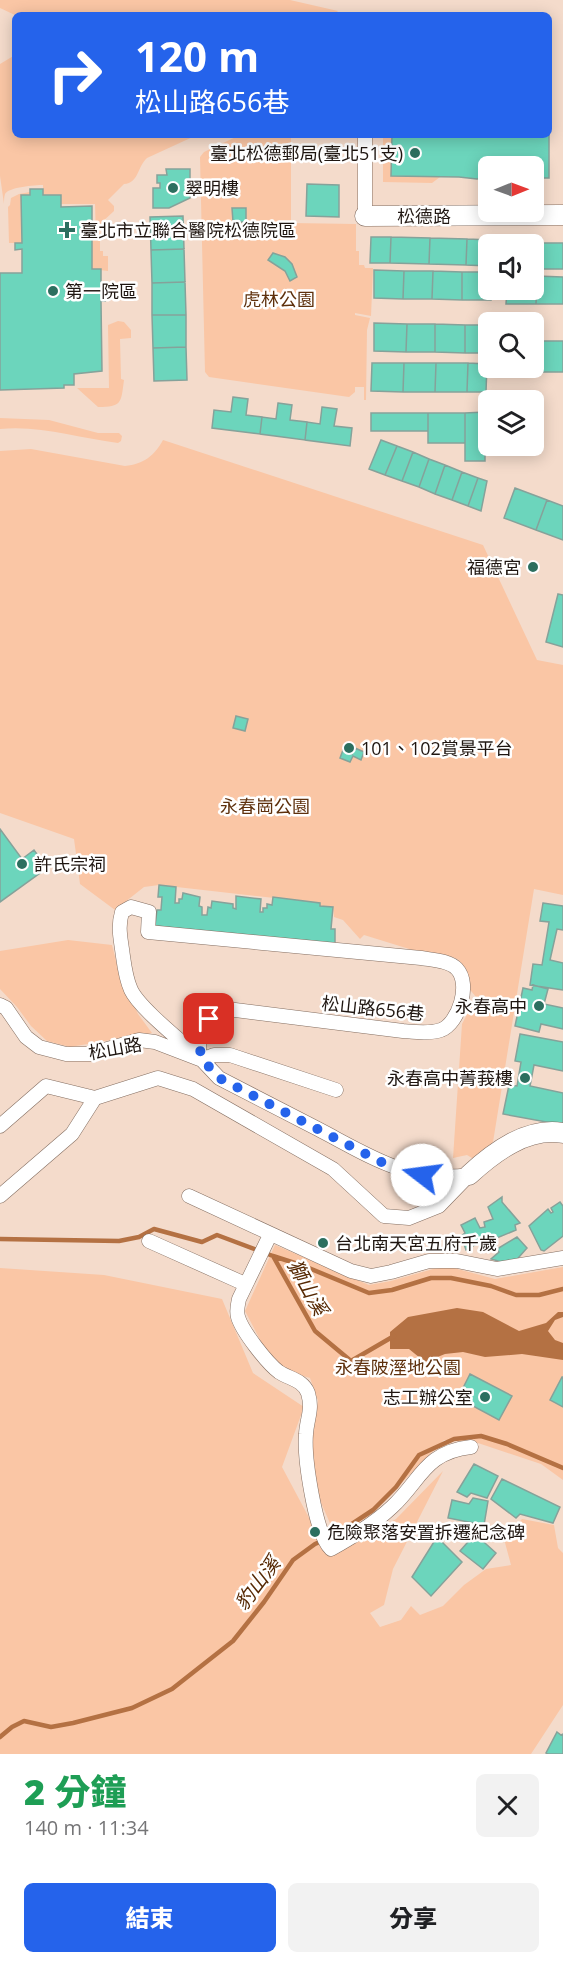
<!DOCTYPE html>
<html lang="zh-TW">
<meta charset="utf-8">
<style>
body{margin:0;font-family:"Open Sans","Noto Sans TC",sans-serif;background:#f2f2f2;color:#202124;height:100vh;display:flex;flex-direction:column;font-size:22px;white-space:nowrap}
*{box-sizing:border-box;margin:0}
p{font-size:20px;color:#757577}
.icon{flex:none;width:33px;height:33px;fill:none;stroke:currentColor;stroke-width:2;stroke-linecap:round;stroke-linejoin:round}
.map{position:relative;height:1754px;overflow:hidden}
.panel{display:flex;flex-direction:column;background:#fff;flex:1}
.panel>*{flex:none}
.banner{position:absolute;left:12px;top:12px;width:540px;height:126px;border-radius:9px;box-shadow:0 3px 15px #0003;background:#2563eb;color:#fff;overflow:hidden}
.needle{width:39px;rotate:89deg}
.fabs{position:absolute;left:478px;top:156px;display:grid;gap:12px}
.fabs a{display:grid;place-items:center;width:66px;height:66px;border-radius:9px;background:#fff;box-shadow:0 3px 15px #0003;font-size:30px}
.pin{position:absolute;display:grid;place-items:center;width:51px;height:51px;color:#fff;margin:-26px;border-radius:12px;box-shadow:0 3px 9px #0006}
.me{position:absolute;width:66px;margin:-33px;rotate:285deg;stroke-linejoin:round;filter:drop-shadow(0 0 4px #0008)}
.turn{display:flex;align-items:center;gap:21px;height:126px;padding:0 24px;font-size:27px}
.turn .icon{width:78px;height:78px;stroke-width:2.5}
.turn b{display:block;font-size:42px;line-height:51px}
.round{display:grid;place-items:center;flex:none;width:63px;height:63px;border-radius:9px;background:#f2f2f2}
.head{display:flex;align-items:center;justify-content:space-between;height:102px;padding:0 24px}
h1{font-size:36px;font-weight:800;line-height:45px;color:#1e9e55}
.cta{display:flex;gap:12px;margin-top:auto;padding:12px 24px}
.cta a{flex:1;height:69px;border-radius:9px;background:#2563eb;color:#fff;font-size:24px;font-weight:800;line-height:69px;text-align:center}
.cta a+a{background:#f2f2f2;color:#202124}
.map>svg:first-child{display:block}
</style>
<div class="map">
<svg width="563" height="1754" viewBox="0 0 563 1754">
<rect width="100%" height="100%" fill="#f4dbcb"/>
<path fill="#fac6a5" d="M 0,0 L 290,0 L 338,11 L 334,15 L 15,15 L 0,8 Z
M 15,55 L 15,135 L 197,135 L 147,158 C 137,167 139,183 124,184 L 108,200 L 114,206 L 114,211 L 100,224 L 100,251 L 103,251 L 103,256 L 108,256 L 108,271 L 92,269 L 92,239 L 96,239 L 95,204 L 61,204 L 60,195 L 43,195 L 43,185 C 35,185 9,187 5,194 C 4,197 4,201 4,204 L 0,176 L 0,64 Z
M 240,135 L 291,135 L 291,223 L 356,224 L 356,251 L 359,251 L 359,265 L 364,265 L 365,268 L 373,268 L 371,316 L 355,313 L 355,315 L 370,318 L 367,330 L 366,400 L 364,400 L 364,387 L 355,387 L 355,392 L 349,397 L 209,377 L 205,372 L 200,157 L 204,152 Z
M 383,135 L 392,135 L 391,176 L 440,177 L 432,183 L 383,182 Z
M 30,192 L 30,195 L 21,195 L 22,243 L 9,243 L 8,207 L 10,205 L 11,198 L 19,194 Z
M 118,321 L 124,322 L 131,330 L 131,338 L 120,339 L 121,379 L 124,380 C 121,403 122,407 98,407 L 77,388 L 109,388 L 108,325 Z
M 0,418 L 49,420 L 98,433 L 119,433 L 122,436 L 121,441 L 118,443 C 78,438 40,425 0,429 Z
M 163,440 L 483,545 L 537,660 L 563,665 L 563,895 L 534,889 L 493,1142 L 477,1161 L 467,1155 L 453,1158 L 462,1024 L 476,997 L 467,986 L 459,960 L 453,957 L 419,952 L 364,935 L 360,939 L 343,920 L 334,917 L 333,907 L 320,906 L 319,903 L 159,885 L 144,887 L 115,910 L 80,884 L 74,839 L 0,813 L 0,451 L 31,449 L 125,466 C 144,464 154,456 163,440 Z
M 68,940 L 112,945 L 120,976 L 138,1014 L 152,1033 L 70,1047 L 47,1041 L 31,1026 L 17,1007 L 0,989 L 0,951 Z
M 275,1245 L 369,1285 L 391,1281 L 433,1269 L 450,1267 L 495,1279 L 563,1267 L 563,1480 L 541,1464 L 478,1443 L 444,1440 L 369,1516 L 336,1537 L 312,1482 L 310,1456 L 318,1401 L 310,1378 L 283,1370 L 269,1357 L 245,1311 Z
M 0,1268 L 104,1275 L 222,1299 L 253,1373 L 304,1407 L 282,1467 L 322,1542 L 339,1551 L 396,1519 L 443,1471 L 393,1569 L 384,1605 L 370,1613 L 380,1627 L 401,1620 L 411,1606 L 420,1615 L 443,1606 L 464,1585 L 486,1569 L 511,1565 L 504,1539 L 522,1519 L 554,1525 L 558,1548 L 563,1553 L 563,1705 L 531,1754 L 0,1754 Z"/>
<path fill="#b47143" d="M 457,1308 L 483,1312 L 519,1331 L 546,1323 L 558,1312 L 563,1312 L 563,1317 L 555,1320 L 548,1331 L 555,1340 L 563,1343 L 563,1360 L 522,1354 L 485,1357 L 463,1352 L 445,1354 L 425,1362 L 409,1349 L 390,1349 L 390,1332 L 408,1317 Z"/>
<g fill="none" stroke-linecap="round" stroke-linejoin="round">
<path stroke="#b47143" stroke-width="4.5" d="M 0,1239 L 119,1241 L 139,1237 L 154,1229 L 202,1242 L 217,1235 L 273,1256 L 315,1331 L 351,1361 L 394,1336
M 273,1256 L 304,1266 L 369,1293 L 392,1290 L 431,1278 L 451,1278 L 491,1286 L 516,1295 L 539,1295 L 563,1289
M 0,1737 L 12,1727 L 24,1721 L 51,1727 L 73,1723 L 132,1708 L 172,1689 L 233,1641 L 264,1602 L 293,1560 L 315,1544 L 335,1535 L 373,1510 L 396,1487 L 419,1455 L 454,1439 L 481,1436 L 507,1444 L 563,1468"/>
</g>
<path fill="#6cd5bc" stroke="#85a29a" stroke-width="1.5" d="M 549,70 L 549,178 L 534,178 L 534,166 L 489,166 L 489,177 L 477,179 L 459,177 L 391,176 L 392,135 L 549,135 Z
M 166,169 L 190,169 L 190,198 L 169,208 L 153,208 L 153,188 L 160,188 L 160,183 L 157,183 L 157,175 L 167,175 Z
M 307,184 L 339,185 L 339,217 L 306,216 Z
M 30,189 L 43,189 L 43,195 L 61,195 L 61,207 L 92,206 L 92,269 L 101,269 L 101,287 L 105,287 L 105,301 L 101,301 L 102,371 L 74,374 L 74,385 L 64,385 L 64,388 L 0,390 L 0,273 L 22,273 L 22,249 L 15,250 L 15,243 L 22,243 L 21,195 L 30,195 Z
M 232,208 L 246,208 L 246,222 L 233,222 Z
M 183,216 L 184,249 L 151,250 L 150,217 Z
M 371,237 L 391,237 L 390,263 L 370,263 Z
M 391,237 L 430,238 L 429,264 L 390,263 Z
M 430,238 L 467,239 L 466,265 L 429,264 Z
M 467,239 L 490,240 L 489,266 L 466,265 Z
M 509,242 L 543,243 L 543,269 L 534,269 L 534,244 L 509,244 Z
M 543,243 L 563,243 L 563,269 L 543,269 Z
M 184,249 L 185,282 L 152,283 L 151,250 Z
M 273,253 L 285,257 L 292,264 L 297,277 L 290,281 L 285,271 L 268,260 Z
M 374,270 L 404,271 L 403,299 L 374,298 Z
M 404,271 L 433,271 L 432,299 L 403,299 Z
M 433,271 L 462,272 L 462,300 L 432,299 Z
M 462,272 L 489,272 L 491,300 L 462,300 Z
M 534,276 L 537,276 L 536,304 L 506,304 L 507,290 L 534,290 Z
M 537,276 L 563,277 L 563,304 L 536,304 Z
M 185,282 L 186,315 L 152,315 L 152,283 Z
M 152,315 L 186,315 L 186,347 L 153,348 Z
M 374,323 L 407,324 L 406,352 L 374,351 Z
M 407,324 L 435,324 L 435,352 L 406,352 Z
M 435,324 L 465,325 L 465,353 L 435,352 Z
M 465,325 L 489,325 L 489,353 L 465,353 Z
M 534,341 L 541,341 L 541,372 L 508,371 L 509,368 L 534,368 Z
M 541,341 L 563,341 L 563,372 L 541,372 Z
M 186,347 L 187,380 L 154,381 L 153,348 Z
M 372,363 L 404,363 L 403,392 L 371,391 Z
M 404,363 L 436,363 L 435,392 L 403,392 Z
M 436,363 L 468,363 L 467,392 L 435,392 Z
M 468,363 L 487,364 L 486,392 L 467,392 Z
M 233,397 L 248,399 L 246,415 L 262,417 L 260,434 L 212,428 L 214,410 L 231,412 Z
M 278,403 L 292,405 L 290,420 L 307,422 L 305,440 L 260,434 L 262,417 L 276,419 Z
M 322,407 L 337,409 L 334,426 L 352,428 L 350,446 L 305,440 L 307,422 L 320,424 Z
M 485,412 L 485,461 L 465,461 L 465,413 Z
M 371,413 L 428,413 L 428,431 L 371,431 Z
M 428,413 L 465,413 L 465,443 L 428,443 Z
M 381,440 L 397,446 L 385,475 L 369,469 Z
M 397,446 L 413,452 L 402,481 L 385,475 Z
M 413,452 L 429,459 L 419,487 L 402,481 Z
M 429,459 L 445,465 L 435,494 L 419,487 Z
M 445,465 L 462,472 L 452,500 L 435,494 Z
M 462,472 L 478,478 L 468,506 L 452,500 Z
M 478,478 L 487,481 L 481,511 L 468,506 Z
M 515,488 L 547,500 L 536,530 L 504,518 Z
M 547,500 L 563,506 L 563,540 L 536,530 Z
M 558,594 L 563,595 L 563,647 L 546,642 Z
M 236,716 L 248,719 L 245,731 L 233,728 Z
M 355,748 L 364,752 L 361,760 L 353,756 L 350,762 L 340,758 L 343,750 L 352,754 Z
M 0,829 L 22,859 L 34,850 L 47,868 L 0,902 Z
M 159,885 L 176,887 L 175,903 L 179,903 L 179,899 L 182,899 L 183,893 L 200,897 L 199,906 L 202,907 L 202,915 L 207,915 L 208,907 L 211,908 L 212,901 L 233,904 L 233,908 L 236,909 L 236,896 L 261,899 L 260,912 L 263,912 L 263,908 L 267,908 L 267,904 L 272,905 L 273,897 L 320,903 L 320,906 L 333,907 L 331,929 L 335,929 L 335,945 L 155,926 L 157,910 L 161,910 L 162,897 L 158,897 Z
M 543,903 L 563,906 L 563,930 L 557,929 L 550,960 L 563,963 L 563,990 L 530,985 L 533,964 L 542,965 L 549,922 L 540,921 Z
M 533,985 L 548,989 L 544,1004 L 563,1008 L 563,1029 L 541,1024 L 539,1032 L 515,1026 L 523,988 L 532,990 Z
M 520,1034 L 563,1042 L 563,1071 L 534,1065 L 530,1086 L 563,1093 L 563,1125 L 503,1114 L 509,1085 L 517,1086 L 521,1062 L 515,1061 Z
M 502,1197 L 502,1202 L 520,1223 L 515,1225 L 516,1230 L 492,1240 L 487,1238 L 466,1250 L 461,1236 L 465,1233 L 461,1225 L 475,1218 L 480,1228 L 485,1227 L 484,1222 L 493,1219 L 488,1207 Z
M 560,1202 L 563,1206 L 563,1236 L 544,1251 L 541,1250 L 529,1226 L 548,1209 L 551,1213 L 553,1212 L 551,1208 Z
M 517,1237 L 527,1248 L 512,1265 L 491,1259 L 499,1252 L 497,1249 Z
M 470,1374 L 512,1396 L 499,1420 L 458,1398 Z
M 562,1377 L 563,1377 L 563,1407 L 550,1400 Z
M 474,1464 L 498,1476 L 487,1498 L 471,1493 L 467,1497 L 457,1492 Z
M 502,1479 L 560,1507 L 553,1523 L 520,1514 L 516,1518 L 491,1499 Z
M 473,1498 L 488,1501 L 484,1525 L 448,1518 L 452,1500 L 469,1504 Z
M 475,1534 L 496,1553 L 483,1569 L 460,1551 Z
M 437,1537 L 462,1562 L 431,1596 L 412,1577 Z
M 557,1732 L 561,1735 L 563,1734 L 563,1754 L 548,1754 L 546,1753 Z"/>
<g fill="none" stroke-linecap="round" stroke-linejoin="round">
<defs>
<path id="street" d="M 365,216 L 365,135
M 131,907 L 149,912 L 148,932 L 421,958 C 432,960 449,960 457,969 C 471,984 459,1023 441,1030 C 429,1034 415,1032 403,1031 L 219,1008 L 199,1030 L 199,1050 L 202,1060 C 185,1044 140,1009 131,990 C 125,977 124,963 122,949 C 120,935 118,926 122,912 Z
M 0,1005 L 6,1008 L 26,1037 L 39,1047 L 66,1054 L 90,1054 L 139,1040 L 155,1042 L 202,1060 L 219,1078 C 252,1095 285,1112 318,1129 C 368,1155 410,1184 469,1175
M 202,1060 L 214,1055 L 230,1055 L 336,1090
M 0,1126 L 46,1086 L 95,1098 L 158,1078 L 193,1089 L 333,1169 L 384,1216 L 409,1218 L 439,1206 L 469,1175
M 0,1196 L 72,1134 L 95,1098
M 189,1196 L 351,1271 L 371,1276 L 391,1272 L 429,1261 L 457,1261 L 497,1269 L 563,1258
M 270,1235 L 239,1299 C 238,1305 236,1310 238,1317 C 242,1331 267,1363 279,1372 C 290,1379 303,1380 308,1393 C 313,1410 307,1418 306,1434 C 304,1457 315,1534 331,1549 C 352,1537 374,1524 392,1507 C 421,1480 425,1452 471,1447
M 149,1241 L 245,1284"/>
<path id="secondary" d="M 365,216 L 563,215
M 469,1175 C 494,1152 527,1127 563,1133"/>
</defs>
<use href="#street" stroke="#846e61" stroke-width="15"/>
<use href="#secondary" stroke="#846e61" stroke-width="21"/>
<use href="#street" stroke="#fff" stroke-width="14"/>
<use href="#secondary" stroke="#fff" stroke-width="20"/>
</g>
<g fill="none" stroke-linecap="round" stroke-linejoin="round">
<path stroke="#2563eb" stroke-width="10" stroke-dasharray="0 18" d="M 209,1019 L 199,1030 C 199,1058 201,1058 219,1078 L 389,1166 L 422,1175"/>
</g>
<g fill="#2c6f5f" stroke="#fff" stroke-width="2">
<circle cx="415" cy="153" r="6"/>
<circle cx="173" cy="188" r="6"/>
<path d="M64 221h6v6h6v6h-6v6h-6v-6h-6v-6h6z"/>
<circle cx="53" cy="291" r="6"/>
<circle cx="533" cy="567" r="6"/>
<circle cx="349" cy="748" r="6"/>
<circle cx="22" cy="864" r="6"/>
<circle cx="539" cy="1006" r="6"/>
<circle cx="525" cy="1078" r="6"/>
<circle cx="323" cy="1243" r="6"/>
<circle cx="485" cy="1397" r="6"/>
<circle cx="315" cy="1532" r="6"/>
</g>
<g text-anchor="middle" dominant-baseline="central" stroke-width="5" stroke-linejoin="round" paint-order="stroke">
<g font-size="18" fill="#1f1611" stroke="#fff" text-anchor="start">
<text x="403" y="153" text-anchor="end">臺北松德郵局(臺北51支)</text>
<text x="185" y="188">翠明樓</text>
<text x="80" y="230">臺北市立聯合醫院松德院區</text>
<text x="65" y="291">第一院區</text>
<text x="521" y="567" text-anchor="end">福德宮</text>
<text x="361" y="748">101、102賞景平台</text>
<text x="34" y="864">許氏宗祠</text>
<text x="527" y="1006" text-anchor="end">永春高中</text>
<text x="513" y="1078" text-anchor="end">永春高中菁莪樓</text>
<text x="335" y="1243">台北南天宮五府千歲</text>
<text x="473" y="1397" text-anchor="end">志工辦公室</text>
<text x="327" y="1532">危險聚落安置拆遷紀念碑</text>
</g>
<g font-size="18" fill="#1f1611" stroke="#fff">
<text x="424" y="216">松德路</text>
<text transform="translate(373 1008) rotate(6)">松山路656巷</text>
<text transform="translate(115 1048) rotate(-10)">松山路</text>
</g>
<g font-size="18" fill="#5e300c" stroke="#fff">
<text x="279" y="299">虎林公園</text>
<text x="265" y="806">永春崗公園</text>
<text x="398" y="1367">永春陂溼地公園</text>
</g>
<g font-size="20" font-style="italic" fill="#562803" stroke="#fff">
<text transform="translate(308 1287) rotate(61)">獅山溪</text>
<text transform="translate(257 1583) rotate(-53)">豹山溪</text>
</g>
</g>
</svg>
<div class="fabs">
<a><svg class="needle" viewBox="-14 -14 28 28"><path d="M0-13l5 13h-10z" fill="#e53935"/><path d="M0 13l5-13h-10z" fill="#757577"/></svg></a>
<a><svg class="icon" aria-label="sound" viewBox="0 0 24 24"><path d="M4 9h4l5-4v14l-5-4H4zM17 9q2 3 0 6"/></svg></a>
<a><svg class="icon" aria-label="search" viewBox="0 0 24 24"><circle cx="10" cy="10" r="6"/><path d="M15 15l6 6"/></svg></a>
<a><svg class="icon" aria-label="layers" viewBox="0 0 24 24"><path d="M12 4l9 5-9 5-9-5zM3 14l9 5 9-5"/></svg></a>
</div>
<div class="pin" style="left:209px;top:1019px;background:#d93025"><svg class="icon" aria-label="arrive" viewBox="0 0 24 24"><path d="M6 21V4h12l-3 4 3 4H6"/></svg></div>
<svg class="me" style="left:422px;top:1175px" viewBox="-20 -20 40 40"><circle r="19" fill="#fff"/><path d="M0-13L10 11 0 6-10 11z" fill="#2563eb"/></svg>
<div class="banner">
<div class="turn"><svg class="icon" aria-label="right" viewBox="0 0 24 24"><path d="M7 20v-9h11M14 6l5 5-5 5"/></svg><div><b>120 m</b>松山路656巷</div></div>
</div>
</div>
<section class="panel">
<div class="head"><div><h1>2 分鐘</h1><p>140 m · 11:34</p></div><a class="round"><svg class="icon" aria-label="close" viewBox="0 0 24 24"><path d="M6 6l12 12M18 6L6 18"/></svg></a></div>
<div class="cta"><a>結束</a><a>分享</a></div>
</section>
